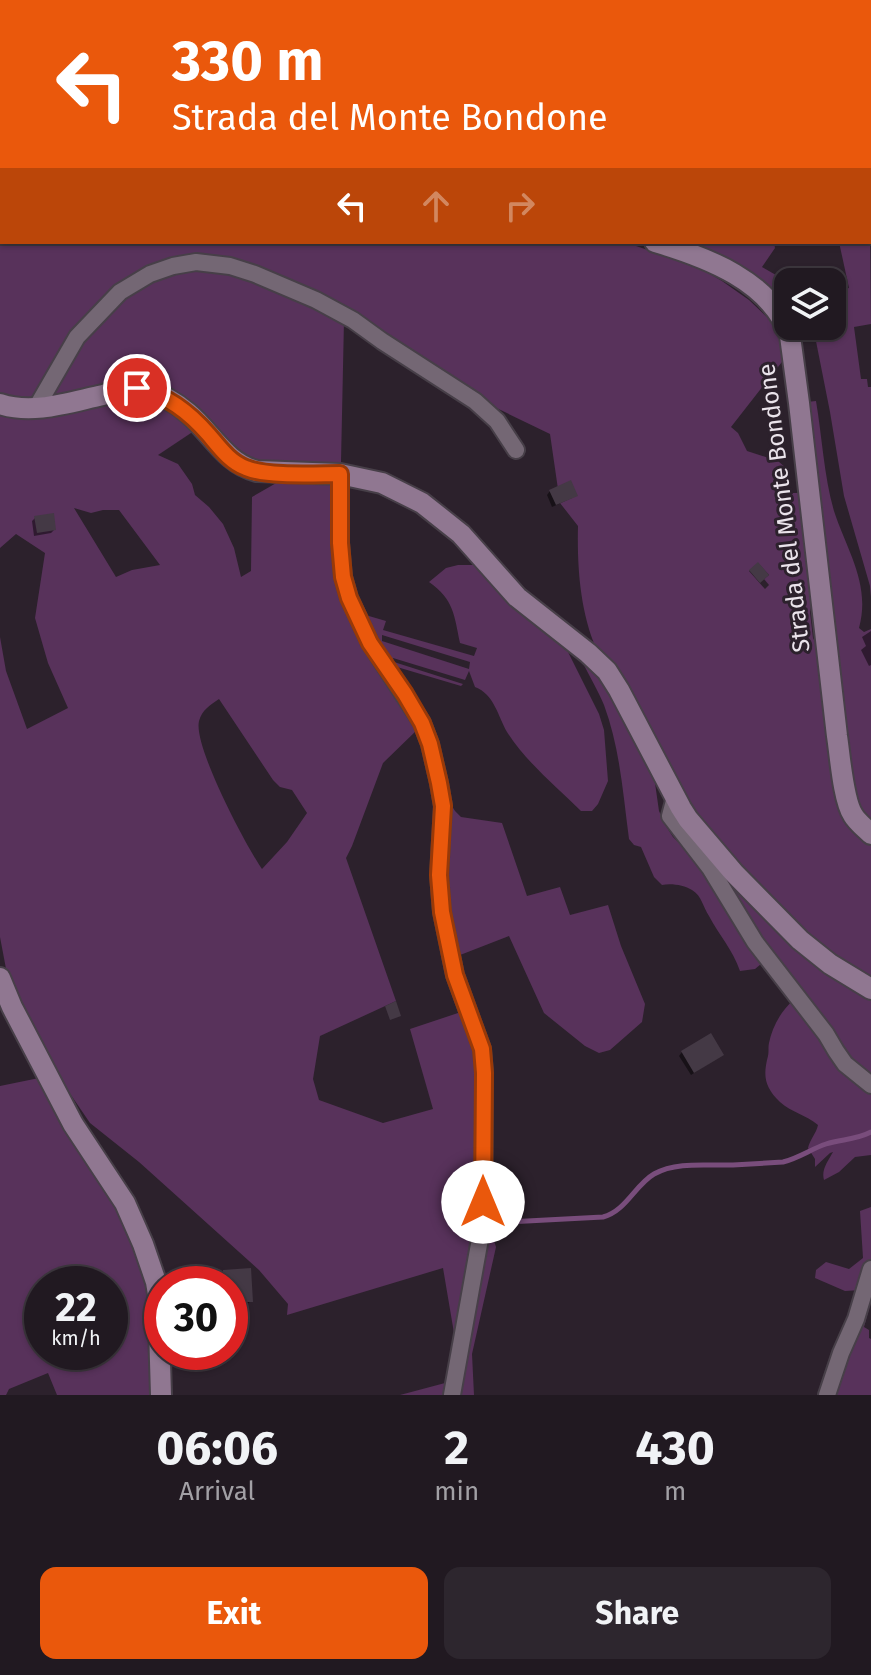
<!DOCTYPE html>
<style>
body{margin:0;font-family:"Fira Sans",sans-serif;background:#2d262e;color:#f1f3f6;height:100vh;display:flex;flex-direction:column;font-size:30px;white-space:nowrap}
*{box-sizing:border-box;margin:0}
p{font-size:26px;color:#a2a0a5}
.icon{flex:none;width:44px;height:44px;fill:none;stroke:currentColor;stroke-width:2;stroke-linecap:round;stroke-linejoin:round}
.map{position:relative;height:1395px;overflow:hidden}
.sheet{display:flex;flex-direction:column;background:#211921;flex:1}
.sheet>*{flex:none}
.hud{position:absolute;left:0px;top:0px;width:872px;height:244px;box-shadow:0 2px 6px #0004,0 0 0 2px #3e383f;background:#ea580c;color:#fff;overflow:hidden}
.controls{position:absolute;left:774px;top:268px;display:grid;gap:16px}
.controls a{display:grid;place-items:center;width:72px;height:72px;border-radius:16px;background:#211921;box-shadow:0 2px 6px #0004,0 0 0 2px #3e383f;font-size:40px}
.speed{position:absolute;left:24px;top:1266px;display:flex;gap:16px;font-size:40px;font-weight:700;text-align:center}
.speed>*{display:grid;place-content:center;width:104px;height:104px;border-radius:50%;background:#211921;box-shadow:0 2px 6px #0004,0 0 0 2px #3e383f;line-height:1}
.speed small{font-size:20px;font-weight:400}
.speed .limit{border:12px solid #d22;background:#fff;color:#111}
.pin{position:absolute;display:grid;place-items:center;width:68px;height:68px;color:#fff;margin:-34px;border:4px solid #fff;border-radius:50%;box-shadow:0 2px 8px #0007}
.me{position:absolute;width:88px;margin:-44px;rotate:0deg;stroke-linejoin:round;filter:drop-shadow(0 0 6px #0008)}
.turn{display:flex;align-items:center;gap:28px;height:168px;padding:0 40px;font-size:36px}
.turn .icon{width:104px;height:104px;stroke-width:2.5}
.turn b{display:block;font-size:56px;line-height:68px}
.lanes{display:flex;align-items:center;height:76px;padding:0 40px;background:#0003;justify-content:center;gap:40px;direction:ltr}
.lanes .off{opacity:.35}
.eta{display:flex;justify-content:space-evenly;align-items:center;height:136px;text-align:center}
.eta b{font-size:48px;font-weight:700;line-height:56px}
.primary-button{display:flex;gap:16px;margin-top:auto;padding:16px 40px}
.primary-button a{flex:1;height:92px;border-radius:16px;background:#ea580c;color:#fff;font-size:32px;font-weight:700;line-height:92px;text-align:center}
.primary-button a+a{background:#2d262e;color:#f1f3f6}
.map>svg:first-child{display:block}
</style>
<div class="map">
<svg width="871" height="1395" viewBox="0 0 871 1395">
<rect width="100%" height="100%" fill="#2c212c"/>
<path fill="#58325b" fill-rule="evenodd" d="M 0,0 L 491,0 L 493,2 L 2,2 L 2,242 L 624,242 L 696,266 L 722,281 L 749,300 L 770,320 L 780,335 L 785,358 L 731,427 L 738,433 L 747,451 L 778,461 L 786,468 L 785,493 L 801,493 L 813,595 L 810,612 L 813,638 L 821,654 L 838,803 C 843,821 858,832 871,844 L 871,978 L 837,957 L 796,924 L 726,852 L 686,800 L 596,648 C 580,611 577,566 578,526 L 560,503 L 550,434 L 484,402 L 341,309 L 197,258 L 118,289 L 34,399 L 0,397 ZM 758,563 L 769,575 L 764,579 L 769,585 L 765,589 L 749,571 Z
M 510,0 L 687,0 L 687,2 L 511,2 Z
M 870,222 L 871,324 L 854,327 L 861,379 L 867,379 L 868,387 L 871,387 L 871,597 L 870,586 L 844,496 L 830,412 L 813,326 L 832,326 L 832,291 L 849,288 L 839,242 L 870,242 Z
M 677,242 L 774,242 L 775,248 L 762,267 L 788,282 L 788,288 C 780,286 775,286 769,293 Z
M 174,268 L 230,269 L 344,320 L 341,462 L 327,465 L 252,462 L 154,384 L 141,378 L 131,378 L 45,400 L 81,337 L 123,293 Z
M 128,397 C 160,402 170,410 194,431 L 158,455 L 178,464 L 192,484 L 195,495 L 209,507 L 223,524 L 234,548 L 241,577 L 251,571 L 252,497 L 278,482 L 330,483 L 333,486 L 338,570 L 418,729 L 383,763 L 352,846 L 346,858 L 396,1001 L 320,1036 L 313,1079 L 319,1100 L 383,1123 L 433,1109 L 410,1029 L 464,1011 L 476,1046 L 479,1222 L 448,1395 L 400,1395 L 445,1383 L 454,1333 L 443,1268 L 287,1315 L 288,1304 L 259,1270 L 139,1162 L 90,1123 L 58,1076 L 16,996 L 7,974 L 0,937 L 0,637 L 6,671 L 27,729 L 68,708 L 48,663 L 35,618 L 45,553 L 16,534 L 0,548 L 0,411 ZM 74,508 L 91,513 L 103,510 L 119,510 L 160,565 L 132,570 L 116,577 ZM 219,699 L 273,780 L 280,787 L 292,790 L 307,813 L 287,842 L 262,869 C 246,846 193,746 199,721 C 202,710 210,705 219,699 Z
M 816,401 C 822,436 824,477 834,511 C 847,551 871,584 859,628 L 864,632 L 871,629 L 871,822 L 860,809 L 852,786 L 807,402 Z
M 458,565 L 477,565 L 501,596 L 568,652 L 599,714 L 604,730 L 608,781 L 598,804 L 592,811 L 581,811 C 556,786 526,762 507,732 C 498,716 494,694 475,687 L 469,671 L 465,680 L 393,658 L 394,662 L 463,684 L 461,686 L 397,667 L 399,673 L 392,671 L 362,614 L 386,621 L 383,630 L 474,656 L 477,648 L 460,643 C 454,614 454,600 429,582 L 446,568 ZM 382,635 L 470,662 L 469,669 L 382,641 Z
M 582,661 L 597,674 L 605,685 L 654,776 L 659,811 L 666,826 L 673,837 L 694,858 L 761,959 L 761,964 L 755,969 L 740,971 C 733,950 719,935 709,916 C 703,907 702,896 692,890 C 684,885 671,883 662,885 L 654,877 L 641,847 L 634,845 L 629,839 C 623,794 620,748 604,705 C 598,690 589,676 582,661 Z
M 447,798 L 455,811 L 461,817 L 502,823 L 527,896 L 560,887 L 570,915 L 608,905 L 621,946 L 645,1004 L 642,1022 L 610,1050 L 599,1053 L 585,1046 L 544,1013 L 509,936 L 455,957 L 447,918 Z
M 708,856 L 837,977 L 871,999 L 871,1081 L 863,1075 L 784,975 Z
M 794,1000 L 871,1089 L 871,1155 L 855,1157 L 839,1172 L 824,1180 C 821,1170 828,1161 833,1152 L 830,1153 L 815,1167 L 815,1159 L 808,1148 C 810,1139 816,1134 818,1125 C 806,1115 791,1112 780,1102 C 764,1087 763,1075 768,1056 C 769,1051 768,1048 769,1043 C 772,1027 782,1009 794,1000 Z
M 39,1078 L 63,1127 L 104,1184 L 120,1215 L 141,1270 L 149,1299 L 152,1395 L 57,1395 L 48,1373 L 9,1389 L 6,1395 L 0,1395 L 0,1086 ZM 42,1284 L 110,1284 L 110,1352 L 42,1352 Z
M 871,1207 L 871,1261 L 861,1290 L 845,1291 L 815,1278 L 816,1270 L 826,1262 L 849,1269 L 863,1258 L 860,1211 Z
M 489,1225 L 496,1247 L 472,1354 L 474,1395 L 456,1395 Z
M 871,1284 L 871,1301 L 864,1327 L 869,1330 L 869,1338 L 871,1339 L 871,1395 L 831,1395 Z"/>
<path fill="#0007" d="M 550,491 L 576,495 L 572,498 L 552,507 L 547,495 Z
M 35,518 L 54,530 L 51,533 L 34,536 L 32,521 Z
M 871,631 L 871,665 L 869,666 L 861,650 L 866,646 L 862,637 Z
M 682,1052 L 722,1055 L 691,1075 L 679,1056 Z
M 223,1271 L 251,1301 L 245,1306 L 242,1307 L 243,1320 L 237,1326 L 230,1326 L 230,1284 L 218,1284 L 218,1277 Z"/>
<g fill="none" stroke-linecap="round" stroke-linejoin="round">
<path stroke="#794d7c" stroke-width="5" d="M 489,1223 L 603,1217 C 626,1211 635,1185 654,1174 C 677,1161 708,1166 733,1165 C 750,1164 767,1163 783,1162 C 799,1158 811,1149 826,1144 C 842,1139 856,1140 871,1132"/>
</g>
<path fill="#443945" d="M 571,480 L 578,496 L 556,505 L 549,490 Z
M 54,513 L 56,530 L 37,533 L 34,516 Z
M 758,562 L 769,575 L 760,583 L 749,570 Z
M 396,1001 L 401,1016 L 390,1020 L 385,1006 Z
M 711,1033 L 724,1055 L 694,1073 L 681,1051 Z
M 251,1268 L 253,1302 L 244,1302 L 245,1321 L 230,1322 L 230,1284 L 223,1284 L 223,1270 Z"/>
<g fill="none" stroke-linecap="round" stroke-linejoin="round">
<defs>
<path id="street" d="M 36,408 L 77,337 L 120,292 L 150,274 L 173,266 L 196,262 L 230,266 L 255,274 L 316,300 L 353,320 L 382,341 L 475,401 L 497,421 L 516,450
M 340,474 L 340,543 L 343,577 L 349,598 L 370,643 L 422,723 L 430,744 L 439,783 L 443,806 L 439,875 L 442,912 L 455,975 L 482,1049 L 484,1073 L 483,1222 L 452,1395
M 675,797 L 670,816 L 710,868 L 755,942 L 826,1034 L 836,1051 L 845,1064 L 871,1085
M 827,1395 L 841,1353 L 856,1319 L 871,1269"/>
<path id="secondary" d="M 503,0 L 504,2
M 655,242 C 706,257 771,281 790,336 L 799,403 L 837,736 C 840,755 843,800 853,815 C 857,822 865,828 871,834
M 0,404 C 33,415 70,402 103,395 C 117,391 130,386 145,390 C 161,394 175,402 188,413 C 212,433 225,463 257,471 L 340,474 L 382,483 L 422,503 L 461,534 L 517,597 L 588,653 L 607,671 L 619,690 L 681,808 L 688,819 L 734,873 L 800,940 L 830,964 L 871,989
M 0,978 L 12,1007 L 73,1124 L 125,1203 L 143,1244 L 156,1282 L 158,1294 L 161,1395"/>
</defs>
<use href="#street" stroke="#473f48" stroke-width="20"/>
<use href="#secondary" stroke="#473f48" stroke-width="24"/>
<use href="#street" stroke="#746774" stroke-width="16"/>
<use href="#secondary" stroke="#907791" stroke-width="20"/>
</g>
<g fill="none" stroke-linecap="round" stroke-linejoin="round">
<defs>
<path id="route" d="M 137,388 C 167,395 189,412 209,435 C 220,448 230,462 246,468 C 267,477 317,474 340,474 L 340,543 L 343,577 L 349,598 L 370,643 L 405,694 L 422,723 L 430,744 L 439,783 L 443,806 L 439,875 L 442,912 L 455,975 L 482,1049 L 484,1073 L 483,1202"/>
</defs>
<use href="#route" stroke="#983908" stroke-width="20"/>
<use href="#route" stroke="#ea580c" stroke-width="14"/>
</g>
<g text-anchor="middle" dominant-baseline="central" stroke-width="6" stroke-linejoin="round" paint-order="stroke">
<g font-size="24" fill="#eae3eb" stroke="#2c212c">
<text transform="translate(784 508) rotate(-97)">Strada del Monte Bondone</text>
</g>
</g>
</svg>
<div class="controls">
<a><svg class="icon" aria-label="layers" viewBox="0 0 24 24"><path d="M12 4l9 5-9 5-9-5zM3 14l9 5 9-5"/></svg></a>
</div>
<div class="speed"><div>22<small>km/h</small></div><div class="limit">30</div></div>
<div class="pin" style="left:137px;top:388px;background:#d93025"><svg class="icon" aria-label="arrive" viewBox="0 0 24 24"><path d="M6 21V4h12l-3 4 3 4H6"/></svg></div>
<svg class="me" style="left:483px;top:1202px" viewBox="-20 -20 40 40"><circle r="19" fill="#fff"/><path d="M0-13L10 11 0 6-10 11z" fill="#ea580c"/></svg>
<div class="hud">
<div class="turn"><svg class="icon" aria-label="left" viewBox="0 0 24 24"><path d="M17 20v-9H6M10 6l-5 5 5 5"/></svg><div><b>330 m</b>Strada del Monte Bondone</div></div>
<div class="lanes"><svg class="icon" aria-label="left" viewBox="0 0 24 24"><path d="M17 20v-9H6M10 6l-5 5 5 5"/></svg><svg class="icon off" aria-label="ahead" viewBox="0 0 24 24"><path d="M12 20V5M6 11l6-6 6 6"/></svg><svg class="icon off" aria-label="right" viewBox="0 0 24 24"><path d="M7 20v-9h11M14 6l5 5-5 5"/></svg></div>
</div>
</div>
<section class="sheet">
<div class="eta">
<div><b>06:06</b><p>Arrival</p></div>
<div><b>2</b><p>min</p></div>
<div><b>430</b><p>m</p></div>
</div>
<div class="primary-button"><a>Exit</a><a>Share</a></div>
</section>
